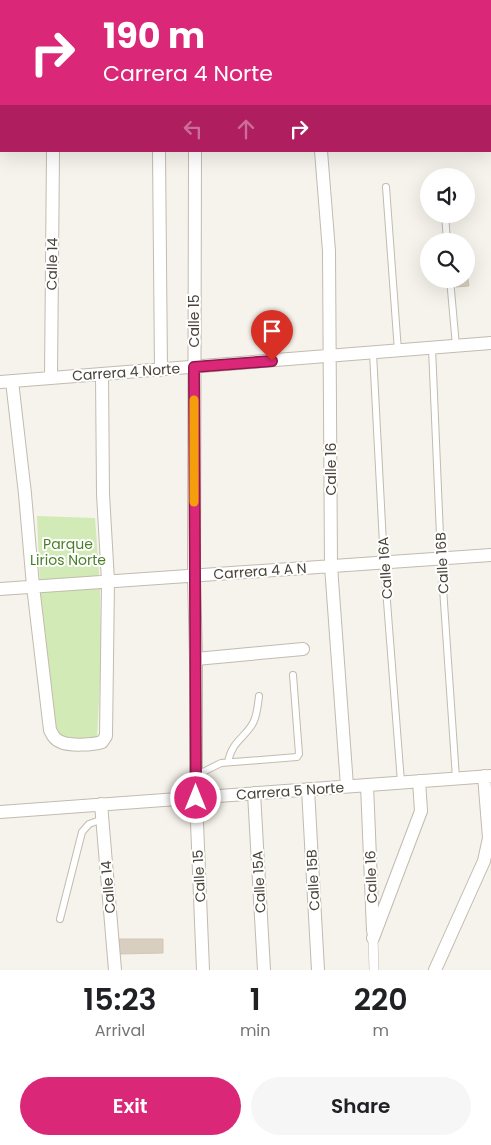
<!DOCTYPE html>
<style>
body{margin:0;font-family:Poppins,sans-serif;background:#f6f6f6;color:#202124;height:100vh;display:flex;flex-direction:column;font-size:19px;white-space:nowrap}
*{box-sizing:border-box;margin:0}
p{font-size:16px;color:#757577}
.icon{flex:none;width:28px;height:28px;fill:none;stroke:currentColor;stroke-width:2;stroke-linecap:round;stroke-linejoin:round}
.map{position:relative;height:970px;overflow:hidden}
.sheet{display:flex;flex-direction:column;background:#fff;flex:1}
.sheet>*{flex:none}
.top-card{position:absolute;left:0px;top:0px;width:491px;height:152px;box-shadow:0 5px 20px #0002;background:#db2777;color:#fff;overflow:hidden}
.tools{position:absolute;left:420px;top:168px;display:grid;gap:10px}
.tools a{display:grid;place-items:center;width:55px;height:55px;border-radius:50%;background:#fff;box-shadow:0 5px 20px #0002;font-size:25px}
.pin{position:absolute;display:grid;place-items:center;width:42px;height:42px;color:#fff;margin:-51px -21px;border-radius:50% 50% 50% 0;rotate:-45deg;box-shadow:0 0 5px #0007}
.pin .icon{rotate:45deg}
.me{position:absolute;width:55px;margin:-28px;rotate:0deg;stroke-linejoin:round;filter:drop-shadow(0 0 4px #0008)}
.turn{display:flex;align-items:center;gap:18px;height:105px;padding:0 20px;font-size:22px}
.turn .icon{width:65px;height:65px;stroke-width:2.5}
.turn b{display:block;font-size:35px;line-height:42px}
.lanes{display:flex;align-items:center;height:48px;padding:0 20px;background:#0003;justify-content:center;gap:25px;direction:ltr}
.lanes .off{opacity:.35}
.eta{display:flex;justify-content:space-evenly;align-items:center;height:85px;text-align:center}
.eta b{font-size:30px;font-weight:600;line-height:35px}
.cta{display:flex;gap:10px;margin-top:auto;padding:10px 20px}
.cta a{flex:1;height:58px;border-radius:30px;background:#db2777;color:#fff;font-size:20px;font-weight:600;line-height:58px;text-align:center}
.cta a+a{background:#f6f6f6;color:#202124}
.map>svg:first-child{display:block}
</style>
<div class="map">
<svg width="491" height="970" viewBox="0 0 491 970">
<rect width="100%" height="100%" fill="#f6f3ec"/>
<path fill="#d2eab5" d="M 37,516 L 95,518 L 100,586 L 101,659 L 97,740 L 63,740 L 52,725 L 40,587 Z"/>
<path fill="#d8cfc1" stroke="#d3c7b4" d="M 466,266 L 469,286 L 456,287 L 455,279 L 466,279 Z
M 119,939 L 163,939 L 163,953 L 119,954 Z"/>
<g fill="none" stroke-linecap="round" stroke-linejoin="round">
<defs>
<path id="service" d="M 386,187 L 398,351
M 445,214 L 447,241
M 450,279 L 456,346
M 432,348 L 441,559 L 456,778
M 373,353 L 384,563 L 401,782
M 228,762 C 232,741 244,739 253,723 C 257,716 258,705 259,696
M 197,775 L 221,763 L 297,757 L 299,754 L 293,675
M 60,919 L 82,832 L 89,824 L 103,819"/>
<path id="pedestrian" d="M 373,938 L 374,970"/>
<path id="minor" d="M 40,0 L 40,1
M 173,0 L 173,1
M 291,0 L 292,1
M 388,0 L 389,1
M 490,38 L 491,37
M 0,139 L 1,138
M 159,151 L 161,370
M 195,151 L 194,575 L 196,659 L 196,798 L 203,970
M 321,151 L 329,251 L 331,566 L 347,786
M 51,378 L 53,151
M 12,381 L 25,494 L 33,586 L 50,730 C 53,736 55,740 61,742 C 70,746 93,745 102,742 L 106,736 L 108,581 L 103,494 L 102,374
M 0,382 L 491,343
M 0,589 L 491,555
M 196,659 L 303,649
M 367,785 L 373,931
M 308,789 L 318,970
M 254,793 L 264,970
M 101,804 L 115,970
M 0,812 L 491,776
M 373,938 L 421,811 L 419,781
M 435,970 L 484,861 L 489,838 L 484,776"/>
</defs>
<use href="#service" stroke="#c2bbae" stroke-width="8"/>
<use href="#pedestrian" stroke="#c2bbae" stroke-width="10"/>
<use href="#minor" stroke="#c2bbae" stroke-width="14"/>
<use href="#service" stroke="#fff" stroke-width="6"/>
<use href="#pedestrian" stroke="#fff" stroke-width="9"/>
<use href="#minor" stroke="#fff" stroke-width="12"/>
</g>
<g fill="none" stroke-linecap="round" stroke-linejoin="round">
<defs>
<path id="route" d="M 196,798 L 194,367 L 272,361"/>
</defs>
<use href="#route" stroke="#8e194d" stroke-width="12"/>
<use href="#route" stroke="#db2777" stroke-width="9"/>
<path stroke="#f59e0b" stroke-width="9" d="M 194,502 L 194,400"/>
</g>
<g text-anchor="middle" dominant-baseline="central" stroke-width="4" stroke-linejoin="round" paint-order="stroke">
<g font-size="14" fill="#4b4439" stroke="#fff">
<text transform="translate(52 264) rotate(-89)">Calle 14</text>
<text transform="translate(194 321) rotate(-90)">Calle 15</text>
<text transform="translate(126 372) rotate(-4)">Carrera 4 Norte</text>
<text transform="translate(331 469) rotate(-90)">Calle 16</text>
<text transform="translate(442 563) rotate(-93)">Calle 16B</text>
<text transform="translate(385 568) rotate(-94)">Calle 16A</text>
<text transform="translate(260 571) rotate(-4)">Carrera 4 A N</text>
<text transform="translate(290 791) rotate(-4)">Carrera 5 Norte</text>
<text transform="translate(199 876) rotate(-93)">Calle 15</text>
<text transform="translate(371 877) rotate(-92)">Calle 16</text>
<text transform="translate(313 880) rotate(-93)">Calle 15B</text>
<text transform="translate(259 882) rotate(-93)">Calle 15A</text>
<text transform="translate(108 887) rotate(-95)">Calle 14</text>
</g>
<g font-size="14" fill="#4a7f2a" stroke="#fff">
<text x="68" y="544">Parque<tspan x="68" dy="16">Lirios Norte</tspan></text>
</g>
</g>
</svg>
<div class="tools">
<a><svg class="icon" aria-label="sound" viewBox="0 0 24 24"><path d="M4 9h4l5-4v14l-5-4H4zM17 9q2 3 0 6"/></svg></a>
<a><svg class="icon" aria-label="search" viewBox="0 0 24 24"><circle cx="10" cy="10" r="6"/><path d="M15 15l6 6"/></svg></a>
</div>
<div class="pin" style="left:272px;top:361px;background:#d93025"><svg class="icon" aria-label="arrive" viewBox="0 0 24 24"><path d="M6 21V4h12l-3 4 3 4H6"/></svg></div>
<svg class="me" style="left:196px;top:798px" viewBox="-20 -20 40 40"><circle r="17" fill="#db2777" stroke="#fff" stroke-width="3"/><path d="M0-11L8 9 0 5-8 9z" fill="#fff"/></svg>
<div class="top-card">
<div class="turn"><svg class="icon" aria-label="right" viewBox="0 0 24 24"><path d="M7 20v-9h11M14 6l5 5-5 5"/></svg><div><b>190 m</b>Carrera 4 Norte</div></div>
<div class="lanes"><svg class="icon off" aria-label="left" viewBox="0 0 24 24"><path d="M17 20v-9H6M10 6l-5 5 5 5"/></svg><svg class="icon off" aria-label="ahead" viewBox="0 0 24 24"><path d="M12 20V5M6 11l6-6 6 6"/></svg><svg class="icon" aria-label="right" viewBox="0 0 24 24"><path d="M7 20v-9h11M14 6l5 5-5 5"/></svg></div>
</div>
</div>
<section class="sheet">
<div class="eta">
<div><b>15:23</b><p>Arrival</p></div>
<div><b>1</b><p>min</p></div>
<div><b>220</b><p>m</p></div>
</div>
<div class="cta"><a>Exit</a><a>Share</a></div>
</section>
